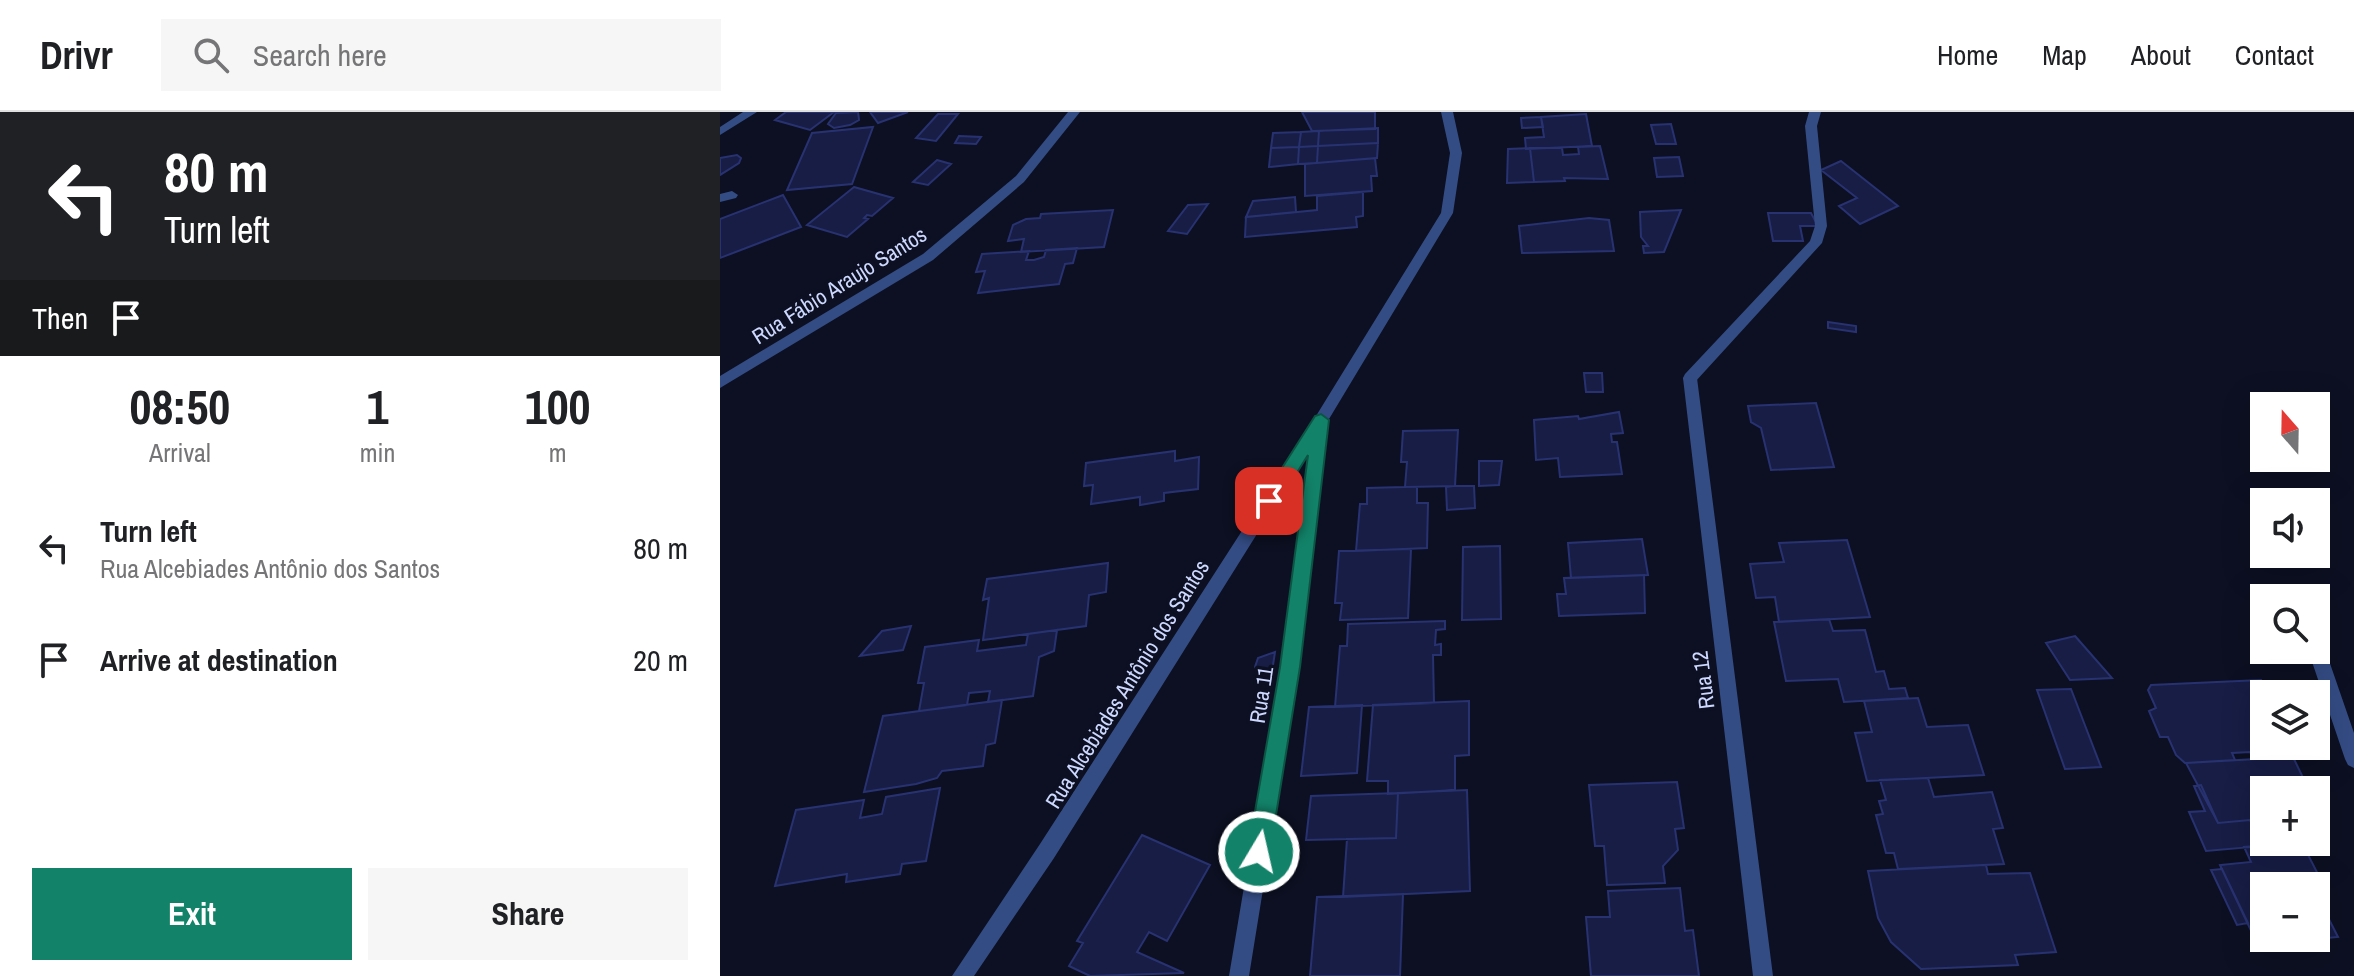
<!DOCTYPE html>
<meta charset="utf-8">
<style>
body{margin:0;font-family:"Archivo Narrow",sans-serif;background:#f6f6f6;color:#202124;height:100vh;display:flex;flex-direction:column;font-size:30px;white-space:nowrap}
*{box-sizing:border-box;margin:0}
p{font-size:26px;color:#757577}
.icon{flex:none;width:44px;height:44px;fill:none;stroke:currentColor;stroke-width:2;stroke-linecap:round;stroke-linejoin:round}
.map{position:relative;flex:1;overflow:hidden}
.sheet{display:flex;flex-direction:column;background:#fff;width:720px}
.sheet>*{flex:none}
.guide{background:#202124;color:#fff;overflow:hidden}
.needle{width:52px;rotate:340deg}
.tools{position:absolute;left:1530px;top:280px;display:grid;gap:16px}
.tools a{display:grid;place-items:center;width:80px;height:80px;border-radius:0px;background:#fff;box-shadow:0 8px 32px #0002;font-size:40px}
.pin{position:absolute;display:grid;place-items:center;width:68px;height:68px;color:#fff;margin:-34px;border-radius:16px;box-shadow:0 4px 12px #0006}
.me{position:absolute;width:88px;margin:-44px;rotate:9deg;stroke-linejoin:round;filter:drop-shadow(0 0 6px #0008)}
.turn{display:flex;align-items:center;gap:28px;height:168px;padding:0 32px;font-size:36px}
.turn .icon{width:104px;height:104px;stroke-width:2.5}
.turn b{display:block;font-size:56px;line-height:68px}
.then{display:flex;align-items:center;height:76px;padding:0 32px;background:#0003;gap:16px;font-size:30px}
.eta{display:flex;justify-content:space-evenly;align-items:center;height:136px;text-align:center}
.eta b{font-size:48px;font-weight:700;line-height:56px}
.action{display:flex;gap:16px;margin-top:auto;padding:16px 32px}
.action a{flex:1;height:92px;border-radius:0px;background:#128268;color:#fff;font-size:32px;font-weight:700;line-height:92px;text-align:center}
.action a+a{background:#f6f6f6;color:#202124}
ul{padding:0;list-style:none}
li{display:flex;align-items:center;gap:24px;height:112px;padding:0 32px}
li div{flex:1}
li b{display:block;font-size:30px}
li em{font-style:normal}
header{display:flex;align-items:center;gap:48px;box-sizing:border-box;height:112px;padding:0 40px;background:#fff;border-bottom:2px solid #e0e0e0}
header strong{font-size:38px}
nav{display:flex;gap:44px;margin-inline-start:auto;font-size:28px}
.search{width:560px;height:72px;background:#f6f6f6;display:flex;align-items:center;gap:20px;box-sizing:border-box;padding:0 28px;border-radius:0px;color:#757577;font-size:30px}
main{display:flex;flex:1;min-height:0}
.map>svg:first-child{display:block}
</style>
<header>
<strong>Drivr</strong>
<div class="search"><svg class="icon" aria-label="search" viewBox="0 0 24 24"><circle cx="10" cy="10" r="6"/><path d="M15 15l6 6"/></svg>Search here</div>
<nav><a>Home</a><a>Map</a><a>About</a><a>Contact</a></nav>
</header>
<main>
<section class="sheet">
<div class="guide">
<div class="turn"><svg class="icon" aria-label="left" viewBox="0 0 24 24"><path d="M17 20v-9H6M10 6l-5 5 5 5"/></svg><div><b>80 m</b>Turn left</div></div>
<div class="then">Then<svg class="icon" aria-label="arrive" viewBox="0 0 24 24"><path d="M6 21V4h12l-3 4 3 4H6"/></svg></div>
</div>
<div class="eta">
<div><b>08:50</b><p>Arrival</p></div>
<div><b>1</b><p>min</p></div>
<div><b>100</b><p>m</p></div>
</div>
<ul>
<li><svg class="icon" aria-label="left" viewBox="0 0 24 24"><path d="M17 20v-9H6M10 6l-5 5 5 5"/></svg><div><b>Turn left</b><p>Rua Alcebiades Antônio dos Santos</p></div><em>80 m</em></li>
<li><svg class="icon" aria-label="arrive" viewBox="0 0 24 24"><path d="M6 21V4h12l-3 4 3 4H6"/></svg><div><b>Arrive at destination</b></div><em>20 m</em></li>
</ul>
<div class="action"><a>Exit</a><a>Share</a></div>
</section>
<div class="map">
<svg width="1634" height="864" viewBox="0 0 1634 864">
<rect width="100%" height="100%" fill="#0c1022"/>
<path fill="#171d44" stroke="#283271" stroke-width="2" d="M 66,0 L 114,0 L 90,18 L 55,8 Z
M 138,0 L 139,8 L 130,13 L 114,16 L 108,12 L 116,1 Z
M 150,0 L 188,0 L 158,11 Z
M 582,0 L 655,0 L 655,17 L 592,19 Z
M 218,2 L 238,2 L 216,29 L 196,26 Z
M 866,2 L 872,34 L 806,37 L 805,26 L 824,25 L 821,5 Z
M 821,5 L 823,15 L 802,16 L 801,6 Z
M 951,12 L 956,32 L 936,32 L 931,13 Z
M 153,15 L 132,72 L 67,78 L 92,21 Z
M 658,16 L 658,31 L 598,34 L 599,19 Z
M 599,19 L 598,34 L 579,35 L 581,20 Z
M 581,20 L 579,35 L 551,36 L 553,21 Z
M 239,24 L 261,25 L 256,32 L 235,31 Z
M 658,31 L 657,46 L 597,51 L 598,34 Z
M 598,34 L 597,51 L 578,52 L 579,35 Z
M 880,34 L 888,67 L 844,66 L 845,69 L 814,70 L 810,36 L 842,36 L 843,43 L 859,42 L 858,35 Z
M 579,35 L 578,52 L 549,55 L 551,36 Z
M 810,36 L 814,70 L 787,71 L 788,37 Z
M 17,43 L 21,46 L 19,51 L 0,63 L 0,46 Z
M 959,45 L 963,64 L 937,65 L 934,46 Z
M 655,46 L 657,64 L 651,64 L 652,79 L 585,84 L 585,52 Z
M 217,48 L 231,52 L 208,73 L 193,70 Z
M 1121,49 L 1178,94 L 1140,112 L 1119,94 L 1137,86 L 1101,58 Z
M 134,75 L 173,86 L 152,104 L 147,103 L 144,106 L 148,107 L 127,125 L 87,113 Z
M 643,80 L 643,104 L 636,105 L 637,115 L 525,125 L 526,105 L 597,98 L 597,84 Z
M 63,83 L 81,115 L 0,146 L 0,107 Z
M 575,85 L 576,100 L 526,105 L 533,89 Z
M 488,92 L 467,122 L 448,119 L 468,93 Z
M 393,98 L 384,135 L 301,140 L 304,127 L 288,129 L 293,113 L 306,107 L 320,106 L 321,102 Z
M 961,98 L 944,140 L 924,141 L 923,134 L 928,134 L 921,125 L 920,100 Z
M 1048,101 L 1091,101 L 1098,114 L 1080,114 L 1083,129 L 1053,129 Z
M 869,106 L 889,108 L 894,139 L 802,141 L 799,114 Z
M 357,136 L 353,151 L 345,152 L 339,172 L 258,181 L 265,159 L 256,160 L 262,142 L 309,139 L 306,148 L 314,148 L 324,145 L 326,138 Z
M 1108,210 L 1136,214 L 1136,220 L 1108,216 Z
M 864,261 L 882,261 L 883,280 L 866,280 Z
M 1096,291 L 1114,355 L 1051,358 L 1041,316 L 1031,310 L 1028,294 Z
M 899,300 L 903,321 L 891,322 L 892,330 L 897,330 L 902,362 L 840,365 L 838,346 L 816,348 L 814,308 L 858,304 L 859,307 Z
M 738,318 L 735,374 L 685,375 L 687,350 L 681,350 L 683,319 Z
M 455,339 L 455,349 L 479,345 L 478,377 L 444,381 L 444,389 L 420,393 L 420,385 L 371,392 L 373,373 L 364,374 L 366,351 Z
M 759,349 L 782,349 L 779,373 L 759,374 Z
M 735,374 L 754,374 L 755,396 L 727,398 L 726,375 Z
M 685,375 L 697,375 L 697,391 L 708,391 L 707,436 L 636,439 L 640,392 L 647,392 L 647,376 Z
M 922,427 L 928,463 L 851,466 L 848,431 Z
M 1127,428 L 1150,505 L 1059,510 L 1055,485 L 1036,486 L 1030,452 L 1064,450 L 1059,431 Z
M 780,434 L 781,507 L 742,508 L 743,435 Z
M 691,437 L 688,506 L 620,508 L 622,491 L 615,491 L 619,439 Z
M 388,451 L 386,480 L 369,483 L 366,514 L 263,528 L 269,486 L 263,488 L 267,467 Z
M 924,463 L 925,501 L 839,504 L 837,482 L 846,482 L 844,466 Z
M 1109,507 L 1113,519 L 1145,518 L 1156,560 L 1164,559 L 1169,577 L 1185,576 L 1188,586 L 1124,590 L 1118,567 L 1066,569 L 1054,510 Z
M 725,509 L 725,517 L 716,518 L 715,533 L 721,532 L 721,543 L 713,543 L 714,591 L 615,595 L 620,534 L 627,534 L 628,512 Z
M 191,514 L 183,538 L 140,544 L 162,519 Z
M 337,518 L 334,539 L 319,545 L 313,584 L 268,590 L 270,579 L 249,581 L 247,593 L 199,599 L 204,571 L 198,571 L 205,535 L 259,528 L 257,539 L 306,533 L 308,522 Z
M 1355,524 L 1392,566 L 1350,568 L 1326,531 Z
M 555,540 L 551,566 L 540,564 L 535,555 L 538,546 Z
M 1541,568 L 1547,582 L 1544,582 L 1544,634 L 1573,634 L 1578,645 L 1534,647 L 1530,640 L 1512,641 L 1515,648 L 1465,651 L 1456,643 L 1448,625 L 1440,625 L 1429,599 L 1436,596 L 1428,578 L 1431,573 Z
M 1351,577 L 1381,655 L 1345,657 L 1317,578 Z
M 1198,586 L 1207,615 L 1248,613 L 1264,663 L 1147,669 L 1135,621 L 1152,620 L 1144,589 Z
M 282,588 L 275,631 L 266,633 L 263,654 L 222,659 L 217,666 L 196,672 L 144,680 L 163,604 Z
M 749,589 L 749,643 L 735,644 L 735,678 L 668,682 L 668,669 L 647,669 L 653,593 Z
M 642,593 L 637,661 L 581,664 L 589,595 Z
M 1573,645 L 1589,678 L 1544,678 L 1544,730 L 1596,730 L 1596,692 L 1606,713 L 1599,713 L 1607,729 L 1543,734 L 1530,708 L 1498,711 L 1466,651 Z
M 1208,666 L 1214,685 L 1272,680 L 1283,716 L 1273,717 L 1284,752 L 1178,757 L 1174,741 L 1166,741 L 1156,703 L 1163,702 L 1159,689 L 1166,688 L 1160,668 Z
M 957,670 L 964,716 L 955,717 L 958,738 L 943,754 L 945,771 L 887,773 L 884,734 L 875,734 L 869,673 Z
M 1481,673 L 1498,711 L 1530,708 L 1543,734 L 1486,739 L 1469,700 L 1485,699 L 1474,674 Z
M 220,676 L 206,749 L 182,752 L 180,762 L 126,770 L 127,762 L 55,774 L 76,698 L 144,688 L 140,706 L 162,702 L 166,685 Z
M 747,678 L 750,779 L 623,785 L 627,727 L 676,726 L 678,681 Z
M 678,681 L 676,726 L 586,728 L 591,684 Z
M 422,723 L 490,753 L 447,829 L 429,820 L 417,840 L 464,861 L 370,864 L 349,854 L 363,831 L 357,829 Z
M 1582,731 L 1604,774 L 1544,774 L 1544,826 L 1596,826 L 1596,782 L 1618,825 L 1545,832 L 1542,825 L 1534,825 L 1500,753 L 1531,750 L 1524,735 Z
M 1266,753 L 1268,762 L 1310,761 L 1336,840 L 1295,843 L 1298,853 L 1201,857 L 1171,830 L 1158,806 L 1148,759 Z
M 1502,757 L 1528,811 L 1517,813 L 1491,758 Z
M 960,776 L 965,819 L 973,818 L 979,864 L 871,864 L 866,805 L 890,805 L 888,779 Z
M 683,782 L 680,864 L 590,864 L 597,785 Z"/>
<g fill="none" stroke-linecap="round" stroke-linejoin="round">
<path fill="#344c84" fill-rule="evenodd" d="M 1089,0 L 1101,0 L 1097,14 L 1107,114 L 1102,131 L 975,270 L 965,270 L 963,266 L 965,262 L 1090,129 L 1095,114 L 1085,14 Z"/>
<path fill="#344c84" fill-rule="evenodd" d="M 23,0 L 37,0 L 0,23 L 0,15 Z
M 348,0 L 360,0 L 304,70 L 213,148 L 0,276 L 0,264 L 203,142 L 296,64 Z
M 721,0 L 733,0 L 742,41 L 733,101 L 606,312 L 579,555 L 529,864 L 509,864 L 561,555 L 589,339 L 334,746 L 254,864 L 232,864 L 320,732 L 596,304 L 721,101 L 730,41 Z
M 12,79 L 18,83 L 16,86 L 0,90 L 0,82 Z
M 970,261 L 977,266 L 1053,864 L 1033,864 L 963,266 Z
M 1596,529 L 1602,531 L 1605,537 L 1634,621 L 1634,656 L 1628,653 L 1625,647 L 1588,538 L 1596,538 Z"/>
</g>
<path fill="#128268" stroke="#0c5444" stroke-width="2" d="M 601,302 L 609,308 L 580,555 L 550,740 L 547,748 L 539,751 L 531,748 L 528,740 L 560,555 L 588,343 L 556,394 L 549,396 L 541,389 L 595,304 Z"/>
<g text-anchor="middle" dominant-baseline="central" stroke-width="7" stroke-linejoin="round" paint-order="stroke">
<g font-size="22" fill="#cdd8ff" stroke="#0c1022">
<text transform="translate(119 173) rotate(-32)">Rua Fábio Araujo Santos</text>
<text transform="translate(983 568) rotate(-97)">Rua 12</text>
<text transform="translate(407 572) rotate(-58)">Rua Alcebiades Antônio dos Santos</text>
<text transform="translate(541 583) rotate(-81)">Rua 11</text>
</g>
</g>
</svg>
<div class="tools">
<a><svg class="needle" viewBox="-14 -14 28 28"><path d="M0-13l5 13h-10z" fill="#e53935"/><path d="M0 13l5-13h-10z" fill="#757577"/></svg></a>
<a><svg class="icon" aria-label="sound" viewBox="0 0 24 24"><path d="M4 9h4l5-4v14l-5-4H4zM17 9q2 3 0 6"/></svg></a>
<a><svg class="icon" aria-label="search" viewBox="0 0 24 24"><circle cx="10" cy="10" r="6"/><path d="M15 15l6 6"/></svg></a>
<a><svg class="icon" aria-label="layers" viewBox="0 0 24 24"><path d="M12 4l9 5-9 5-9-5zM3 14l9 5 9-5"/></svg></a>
<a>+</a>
<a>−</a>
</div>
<div class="pin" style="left:549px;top:389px;background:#d93025"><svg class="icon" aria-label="arrive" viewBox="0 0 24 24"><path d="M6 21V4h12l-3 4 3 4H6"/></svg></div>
<svg class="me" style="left:539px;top:740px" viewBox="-20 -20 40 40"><circle r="17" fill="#128268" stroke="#fff" stroke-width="3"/><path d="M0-11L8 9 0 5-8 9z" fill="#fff"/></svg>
</div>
</main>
